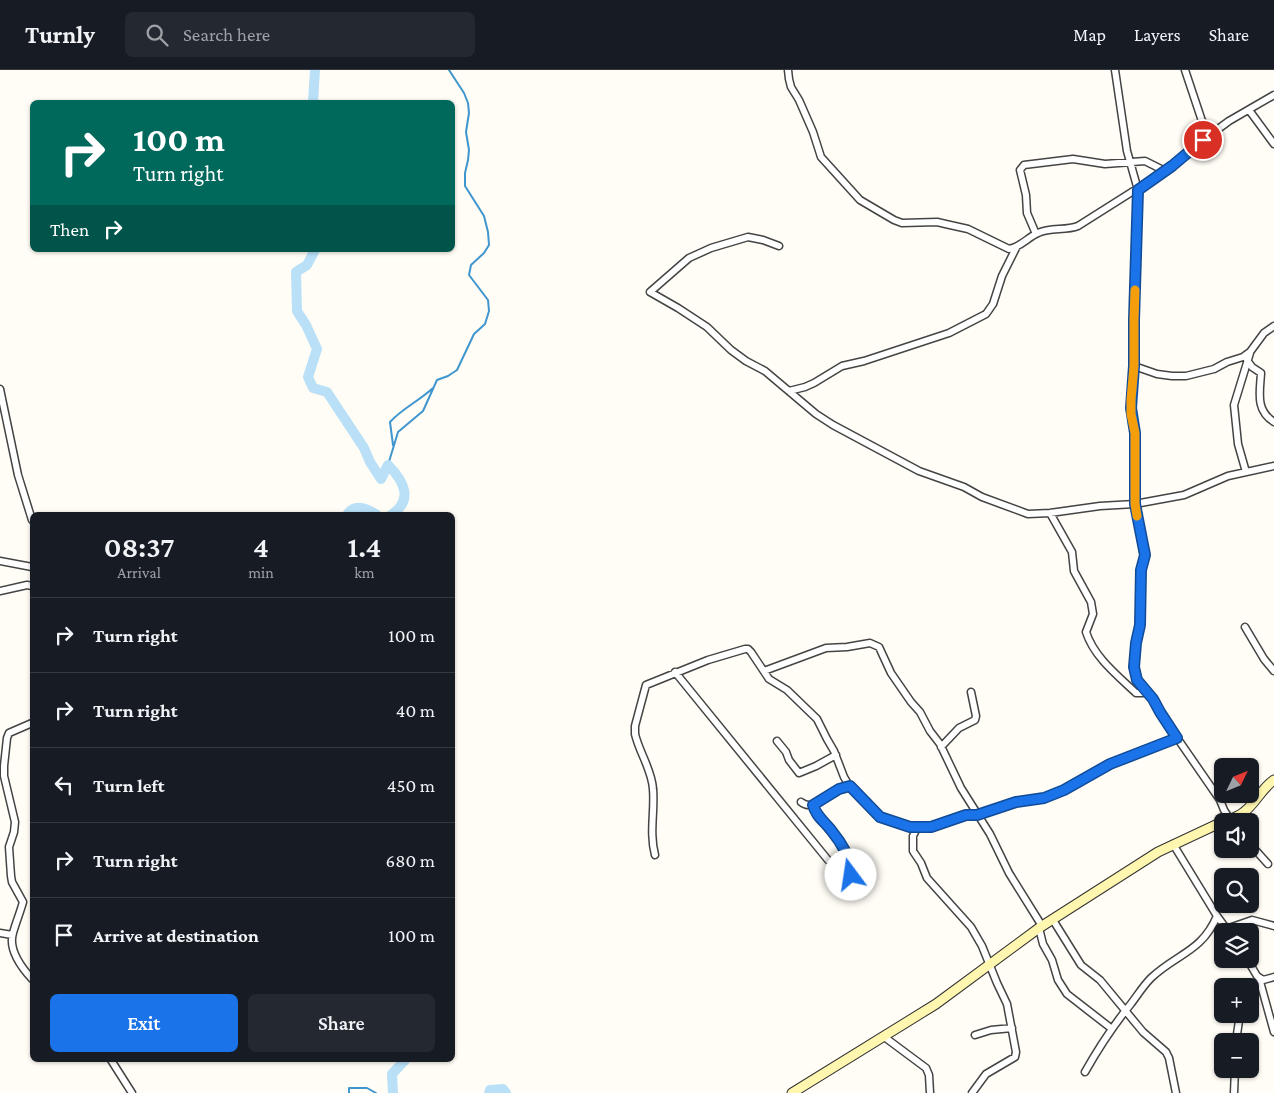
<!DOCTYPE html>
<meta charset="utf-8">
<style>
body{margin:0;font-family:"Crimson Pro",serif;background:#242831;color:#f1f3f6;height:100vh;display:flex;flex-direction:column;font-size:19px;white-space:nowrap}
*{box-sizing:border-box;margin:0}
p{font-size:16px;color:#9ea1a6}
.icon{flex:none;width:28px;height:28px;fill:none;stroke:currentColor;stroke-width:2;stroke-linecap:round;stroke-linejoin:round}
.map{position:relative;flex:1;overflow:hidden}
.sheet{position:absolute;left:30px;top:442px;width:425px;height:550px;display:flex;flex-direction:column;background:#171b24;border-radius:8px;box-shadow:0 1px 4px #0004}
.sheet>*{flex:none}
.top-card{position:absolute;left:30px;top:30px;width:425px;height:152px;border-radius:8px;box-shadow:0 1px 4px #0004;background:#00695c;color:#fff;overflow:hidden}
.needle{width:32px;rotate:47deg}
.controls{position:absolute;left:1214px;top:688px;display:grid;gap:10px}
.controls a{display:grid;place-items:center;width:45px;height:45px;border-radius:8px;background:#171b24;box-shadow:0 1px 4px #0004;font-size:25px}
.pin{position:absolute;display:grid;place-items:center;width:42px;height:42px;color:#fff;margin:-21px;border:2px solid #fff;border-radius:50%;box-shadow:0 1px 5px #0007}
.me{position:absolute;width:55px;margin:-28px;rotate:346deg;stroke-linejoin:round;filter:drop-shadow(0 0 4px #0008)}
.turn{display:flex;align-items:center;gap:18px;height:105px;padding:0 20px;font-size:22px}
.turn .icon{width:65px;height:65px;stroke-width:2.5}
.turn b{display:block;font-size:35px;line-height:42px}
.then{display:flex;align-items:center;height:48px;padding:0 20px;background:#0003;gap:10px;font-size:19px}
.eta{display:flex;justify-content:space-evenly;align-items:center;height:85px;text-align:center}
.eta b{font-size:30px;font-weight:600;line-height:35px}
.primary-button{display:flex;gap:10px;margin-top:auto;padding:10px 20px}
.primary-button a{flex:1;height:58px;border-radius:8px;background:#1a73e8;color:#fff;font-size:20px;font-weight:600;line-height:58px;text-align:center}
.primary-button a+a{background:#242831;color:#f1f3f6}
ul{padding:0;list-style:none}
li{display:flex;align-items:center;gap:15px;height:75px;padding:0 20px;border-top:1px solid #363941}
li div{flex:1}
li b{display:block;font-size:19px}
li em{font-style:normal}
header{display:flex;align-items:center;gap:30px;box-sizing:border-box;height:70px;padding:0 25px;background:#171b24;border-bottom:1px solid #363941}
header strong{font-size:24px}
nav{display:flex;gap:28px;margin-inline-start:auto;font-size:18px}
.search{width:350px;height:45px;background:#242831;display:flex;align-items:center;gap:12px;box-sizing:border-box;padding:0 18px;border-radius:8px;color:#9ea1a6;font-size:19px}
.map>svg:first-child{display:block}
</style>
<header>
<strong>Turnly</strong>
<div class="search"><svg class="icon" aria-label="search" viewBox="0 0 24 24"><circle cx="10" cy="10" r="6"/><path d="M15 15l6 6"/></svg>Search here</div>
<nav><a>Map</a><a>Layers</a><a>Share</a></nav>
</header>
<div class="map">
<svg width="1274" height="1023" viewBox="0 0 1274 1023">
<rect width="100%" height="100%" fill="#fffdf5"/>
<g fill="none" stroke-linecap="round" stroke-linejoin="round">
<path stroke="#3f96cf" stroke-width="2" d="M 393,375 L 390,352 C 403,338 419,331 433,318
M 388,395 L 398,362 L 423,341 L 437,310 L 448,306 L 457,300 L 474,264 L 485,254 L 489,241 L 488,230 L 469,205 L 471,195 L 484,183 L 489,175 L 488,162 L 484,146 L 465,116 L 465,103 L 468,90 L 469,80 L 466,62 L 469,43 L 468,33 L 464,23 L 449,0
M 349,1023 L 349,1018 L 367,1018 L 376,1023"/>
<path stroke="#b9e0f7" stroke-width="10" d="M 313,32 L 315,0
M 315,180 L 307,195 L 296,202 L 297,241 L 306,255 L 317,279 L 308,307 L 313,318 L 327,322 L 364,378 L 370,392 L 381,409 L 388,395 C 404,411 414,430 391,445
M 347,445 C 354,433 367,438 377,445
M 393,1023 L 392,1004 L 405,990
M 489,1023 L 490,1020 L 503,1019 L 506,1023"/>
<defs>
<path id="street" d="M 788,0 L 789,9 L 791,17 L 799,30 L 813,62 L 821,87 L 860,130 L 894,150 L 902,153 L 937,152 L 950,155 L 968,159 L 1009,179 C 1021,177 1028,167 1038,163 C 1051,157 1065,161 1078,156 L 1165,101 L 1195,76 L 1229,51 L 1274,25
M 1115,0 L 1127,81 L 1138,120 L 1134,250 L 1134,296 L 1131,337 L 1135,363 L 1135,434 L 1145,485 L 1141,500 L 1140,555 L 1136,573 L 1134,597 L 1136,607 L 1146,623
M 1185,0 L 1202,51 L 1213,62
M 1249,40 L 1274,74
M 1036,164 L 1027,143 L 1026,125 L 1020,100 L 1024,95 L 1073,89 L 1105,94 L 1145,91 L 1165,101
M 779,176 L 763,170 L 748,167 L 711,178 L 689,188 L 650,222 L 678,238 L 707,257 L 731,280 L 746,291 L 765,301 L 816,344 L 833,355 L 919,401 L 964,417 L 982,427 L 1028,444 L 1050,443 L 1100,436 L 1135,434 L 1184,425 L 1228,406 L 1274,396
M 1247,290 L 1252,297 L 1261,303 C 1260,322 1255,340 1274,352
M 1134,296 L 1157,304 L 1172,306 L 1186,306 L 1214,299 L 1227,292 L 1243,287 L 1250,282 L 1264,263 L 1274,256
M 0,319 L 18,405 L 32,450
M 789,321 L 805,317 L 814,313 L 842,296 L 864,291 L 949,263 L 986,244 L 993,234 L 1002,206 L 1016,178
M 1246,402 L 1238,374 L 1234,335 L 1250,283
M 1050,443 L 1072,482 L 1074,501 L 1091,532 L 1093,544 L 1086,562 C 1094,587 1117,605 1136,623 L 1146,623 L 1150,625 L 1162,646 L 1220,730 L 1224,740 L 1231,751
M 0,491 L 32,497
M 0,521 L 27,515 L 32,516
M 1245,557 L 1264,589 L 1274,601
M 764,601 L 826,578 L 847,577 L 870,573 L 879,577 L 891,603 L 911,632 L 920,642 L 930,661 L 940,674 L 961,718 L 990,764 L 1009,803 L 1042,856
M 675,602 L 828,790
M 32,653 L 9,663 L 7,668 L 4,696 L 4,706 L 15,752 L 14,762 L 9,777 L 11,806 L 12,812 L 23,832 C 20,843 16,852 13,863 C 8,879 22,898 32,909
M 777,671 L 786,682 L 789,690 L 799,703 L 816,696 L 836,685
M 941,677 L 959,658 L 975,650 L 976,646 L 971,622
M 801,732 C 813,742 827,725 838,720 C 842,718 846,717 850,717
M 813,735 C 819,756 854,778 852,801 C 852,808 846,813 843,819
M 917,758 L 913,766 L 913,781 L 921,793 L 927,808 L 971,857 L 982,876 L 997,913 L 1007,934 L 1016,982 L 1015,987 L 986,1004 L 972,1023
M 1173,774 L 1217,846 L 1228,861
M 1250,774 L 1268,794
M 655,785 C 649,762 655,741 653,719 C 652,700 639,682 635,664 L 635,656 L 646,615 L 708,590 L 745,579 L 748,579 L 751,582 L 769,609 L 787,620 L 817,649 L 827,669 L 834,681 L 844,707 L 850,717 L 880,747 L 910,757 L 931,757 L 966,745 L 977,745 L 1016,732 L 1044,728 L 1064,720 L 1109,694 L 1177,667
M 1053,850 L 1081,895 L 1100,910 L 1143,962 L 1166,982 L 1169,988 L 1176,1023
M 1039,858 L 1043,874 L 1052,890 L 1058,910 L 1067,924 L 1112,959
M 1226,859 L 1252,850 L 1274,856
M 0,863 L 12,865
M 1247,889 L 1257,906 L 1263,910 L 1274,907
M 1259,908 L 1274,962
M 1250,919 L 1260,911
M 975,965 L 991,960 L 1012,958
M 883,966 L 926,998 L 929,1005 L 930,1023
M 1236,971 L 1240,944
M 111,990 L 132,1023
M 1085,1002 C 1098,979 1113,956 1130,935 C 1137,926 1143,916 1151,908 C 1176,884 1202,882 1217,846
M 1234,1023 L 1235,999"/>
<path id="secondary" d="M 1225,751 C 1231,749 1238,747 1244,742 C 1256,733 1261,719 1274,710
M 792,1023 L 936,934 L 1039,858 L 1158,782 L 1222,752"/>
</defs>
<use href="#street" stroke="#444" stroke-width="9"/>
<use href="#secondary" stroke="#333" stroke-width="11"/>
<use href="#street" stroke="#fff" stroke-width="6"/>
<use href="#secondary" stroke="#fff6b0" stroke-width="9"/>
</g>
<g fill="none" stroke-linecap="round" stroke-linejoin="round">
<defs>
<path id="route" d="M 851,805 C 854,792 840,771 831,760 C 824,751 816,746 813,735 L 839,719 L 850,716 L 880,747 L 910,757 L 931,757 L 966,745 L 977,745 L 1016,732 L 1044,728 L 1064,720 L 1110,694 L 1177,668 L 1160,642 L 1153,629 L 1137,610 L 1134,597 L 1136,573 L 1140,555 L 1141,500 L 1145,485 L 1135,434 L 1135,363 L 1131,338 L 1134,296 L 1134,250 L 1138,120 L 1172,96 L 1203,70"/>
</defs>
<use href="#route" stroke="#114b97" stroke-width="12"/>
<use href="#route" stroke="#1a73e8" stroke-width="9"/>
<path stroke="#f59e0b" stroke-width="9" d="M 1135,220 L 1134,250 L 1134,296 L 1131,330 L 1131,344 L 1135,363 L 1135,434 L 1137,446"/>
</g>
</svg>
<div class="controls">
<a><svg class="needle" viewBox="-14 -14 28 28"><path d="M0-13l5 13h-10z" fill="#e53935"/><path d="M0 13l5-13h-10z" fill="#9ea1a6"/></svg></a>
<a><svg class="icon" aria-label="sound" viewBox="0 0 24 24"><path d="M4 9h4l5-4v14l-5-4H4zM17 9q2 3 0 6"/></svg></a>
<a><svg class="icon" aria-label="search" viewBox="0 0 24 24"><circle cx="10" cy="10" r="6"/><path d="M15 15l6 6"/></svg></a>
<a><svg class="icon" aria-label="layers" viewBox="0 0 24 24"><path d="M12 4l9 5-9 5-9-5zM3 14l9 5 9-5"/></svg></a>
<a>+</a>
<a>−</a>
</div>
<div class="pin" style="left:1203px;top:70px;background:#d93025"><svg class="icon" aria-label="arrive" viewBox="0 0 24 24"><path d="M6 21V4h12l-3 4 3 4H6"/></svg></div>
<svg class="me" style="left:851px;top:805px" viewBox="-20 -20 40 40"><circle r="19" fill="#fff"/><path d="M0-13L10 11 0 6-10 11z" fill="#1a73e8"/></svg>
<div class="top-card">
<div class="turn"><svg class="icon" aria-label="right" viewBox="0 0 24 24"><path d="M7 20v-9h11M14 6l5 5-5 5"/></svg><div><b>100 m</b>Turn right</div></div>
<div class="then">Then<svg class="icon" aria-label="right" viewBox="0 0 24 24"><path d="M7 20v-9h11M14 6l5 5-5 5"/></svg></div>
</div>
<section class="sheet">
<div class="eta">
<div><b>08:37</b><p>Arrival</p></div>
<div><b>4</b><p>min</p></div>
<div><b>1.4</b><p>km</p></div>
</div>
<ul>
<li><svg class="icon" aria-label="right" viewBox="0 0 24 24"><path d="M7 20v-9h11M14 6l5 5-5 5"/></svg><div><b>Turn right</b></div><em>100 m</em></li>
<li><svg class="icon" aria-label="right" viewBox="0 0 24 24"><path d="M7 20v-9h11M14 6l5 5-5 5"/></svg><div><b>Turn right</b></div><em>40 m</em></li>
<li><svg class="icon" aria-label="left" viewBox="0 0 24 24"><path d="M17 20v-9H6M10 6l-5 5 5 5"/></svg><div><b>Turn left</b></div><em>450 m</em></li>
<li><svg class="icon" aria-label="right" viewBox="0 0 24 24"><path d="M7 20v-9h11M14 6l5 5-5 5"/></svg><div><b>Turn right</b></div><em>680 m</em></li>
<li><svg class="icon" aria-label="arrive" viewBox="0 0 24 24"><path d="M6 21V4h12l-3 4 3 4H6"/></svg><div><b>Arrive at destination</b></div><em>100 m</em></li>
</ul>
<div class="primary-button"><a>Exit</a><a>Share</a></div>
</section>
</div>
